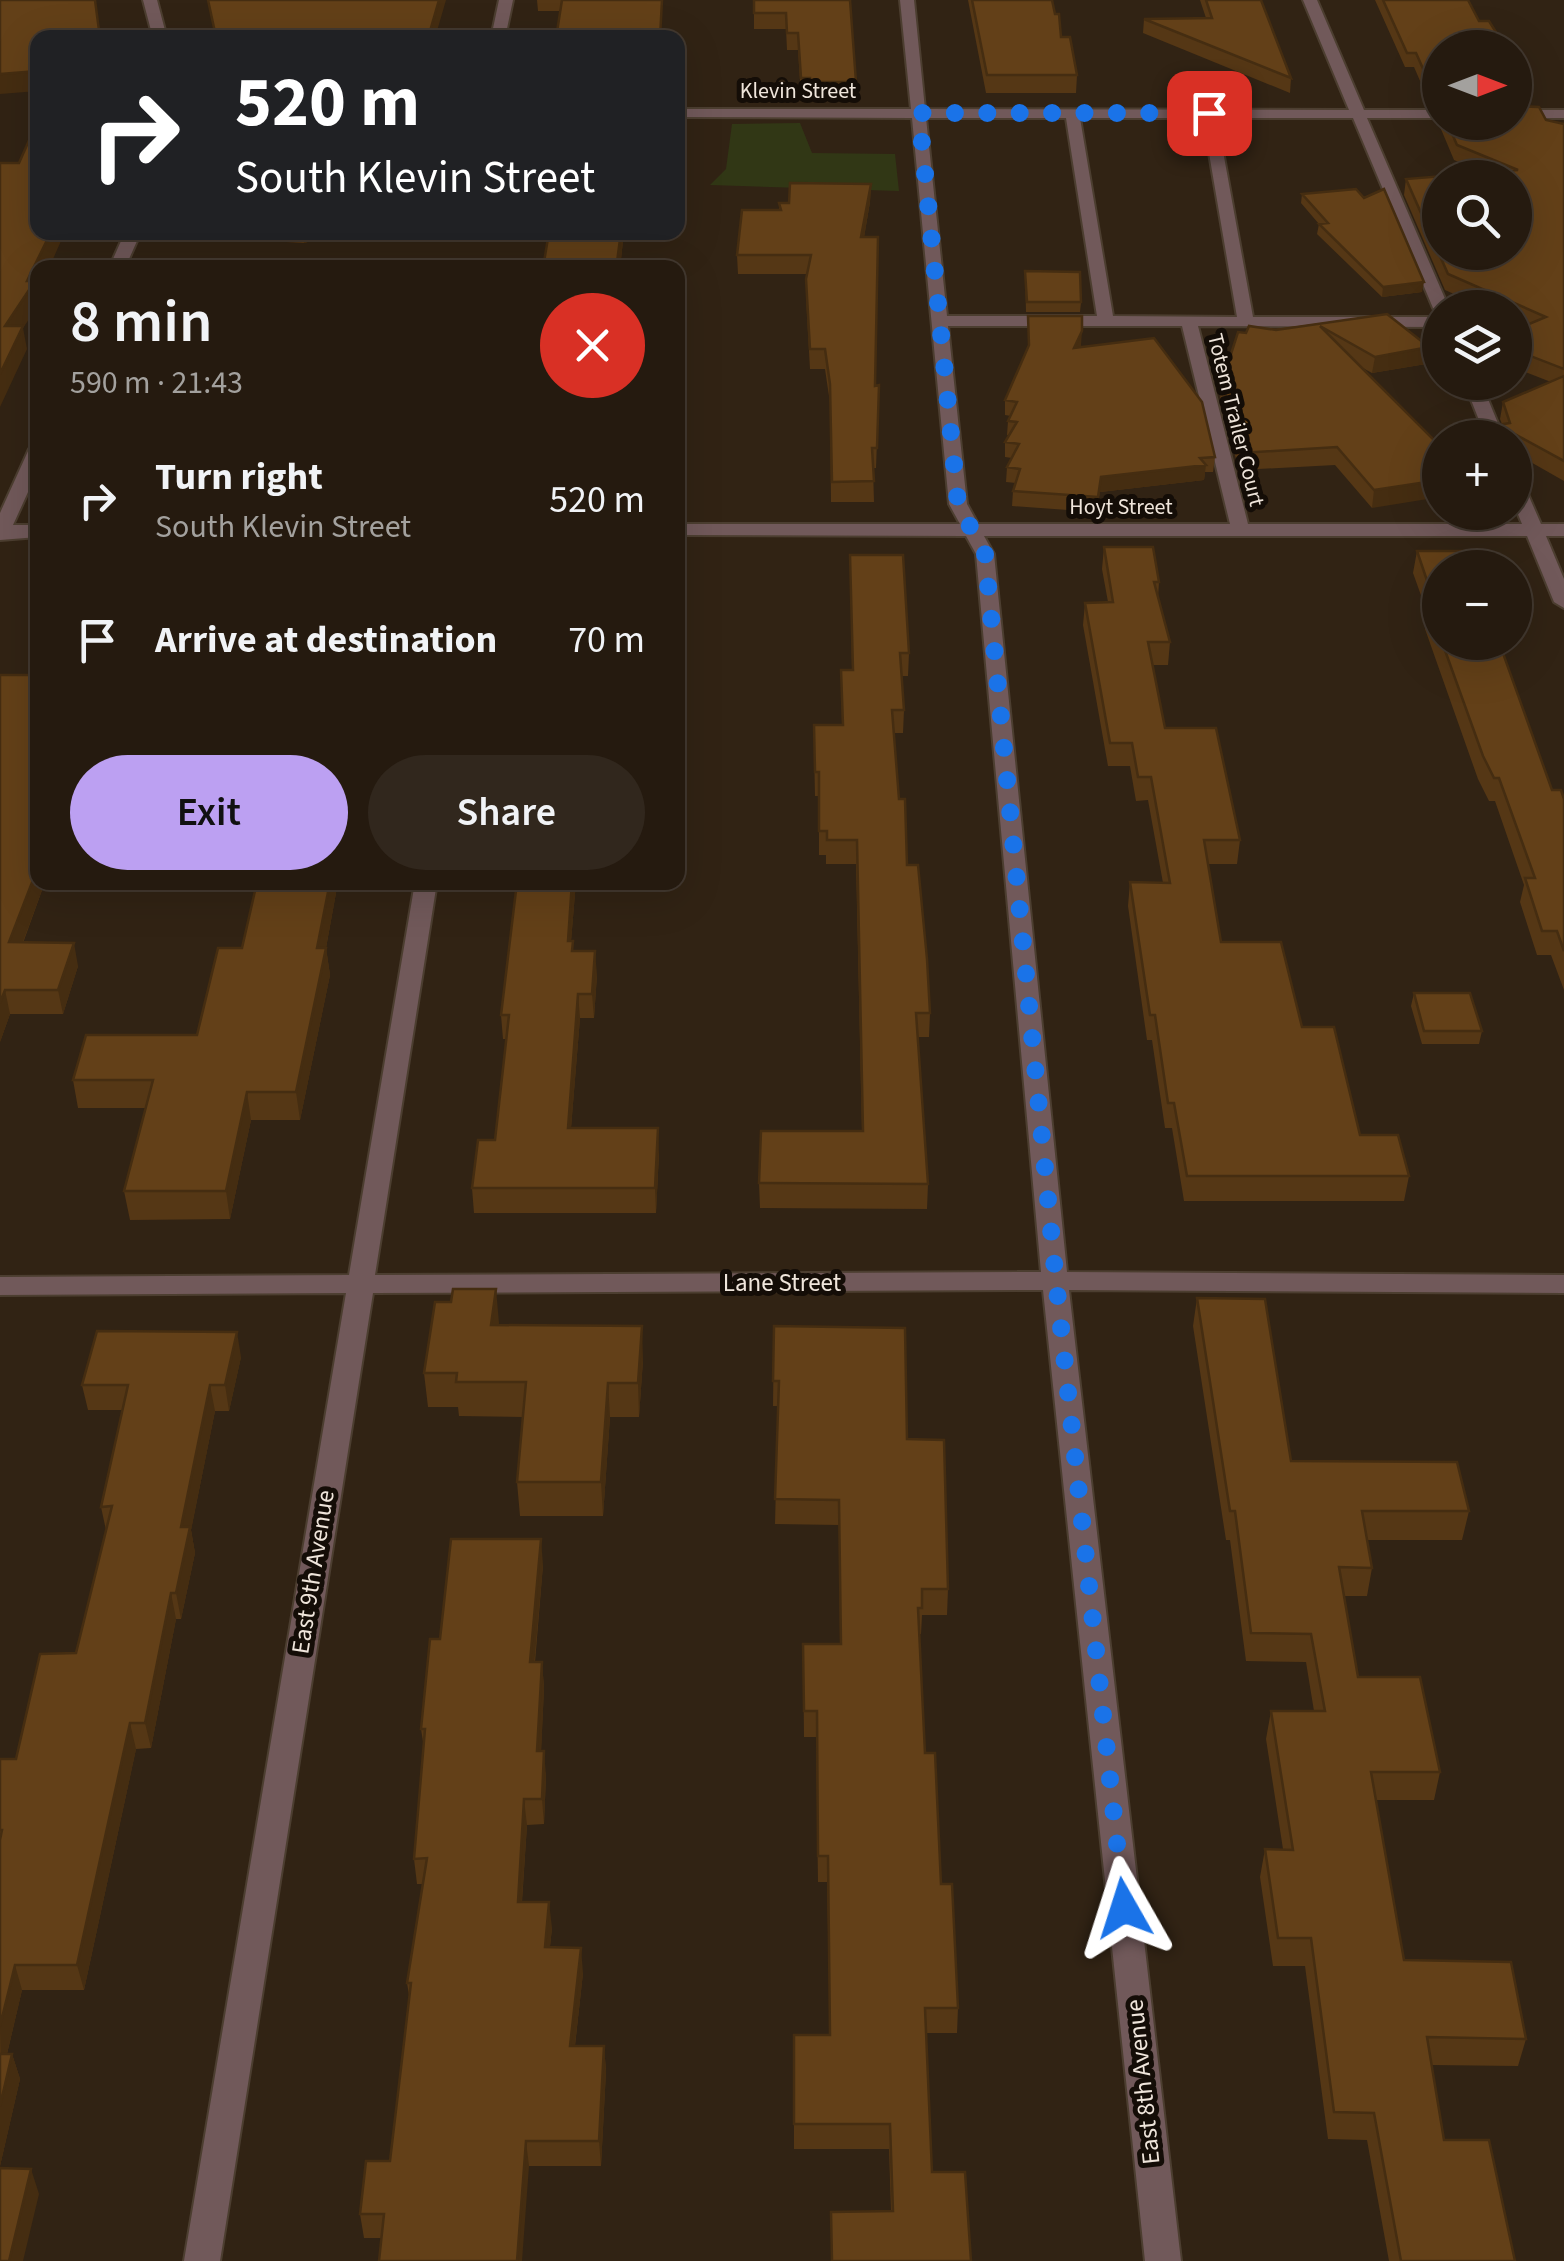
<!DOCTYPE html>
<meta charset="utf-8">
<style>
body{margin:0;font-family:"Source Sans 3",sans-serif;background:#31271d;color:#f1f3f6;height:100vh;display:flex;flex-direction:column;font-size:38px;white-space:nowrap}
*{box-sizing:border-box;margin:0}
p{font-size:32px;color:#a3a19e}
.icon{flex:none;width:55px;height:55px;fill:none;stroke:currentColor;stroke-width:2;stroke-linecap:round;stroke-linejoin:round}
.map{position:relative;flex:1;overflow:hidden}
.panel{position:absolute;left:30px;top:260px;width:655px;height:630px;display:flex;flex-direction:column;background:#251a0f;border-radius:20px;box-shadow:0 10px 40px #0002,0 0 0 2px #42382f}
.panel>*{flex:none}
.guide{position:absolute;left:30px;top:30px;width:655px;height:210px;border-radius:20px;box-shadow:0 10px 40px #0002,0 0 0 2px #42382f;background:#202124;color:#fff;overflow:hidden}
.needle{width:65px;rotate:90deg}
.tools{position:absolute;left:1422px;top:30px;display:grid;gap:20px}
.tools a{display:grid;place-items:center;width:110px;height:110px;border-radius:50%;background:#251a0f;box-shadow:0 10px 40px #0002,0 0 0 2px #42382f;font-size:50px}
.pin{position:absolute;display:grid;place-items:center;width:85px;height:85px;color:#fff;margin:-42px;border-radius:20px;box-shadow:0 5px 15px #0006}
.me{position:absolute;width:110px;margin:-55px;rotate:354deg;stroke-linejoin:round;filter:drop-shadow(0 0 8px #0008)}
.turn{display:flex;align-items:center;gap:35px;height:210px;padding:0 40px;font-size:45px}
.turn .icon{width:130px;height:130px;stroke-width:2.5}
.turn b{display:block;font-size:70px;line-height:85px}
.round{display:grid;place-items:center;flex:none;width:105px;height:105px;border-radius:52px;background:#31271d}
.summary{display:flex;align-items:center;justify-content:space-between;height:170px;padding:0 40px}
h1{font-size:60px;font-weight:600;line-height:75px}
.primary-button{display:flex;gap:20px;margin-top:auto;padding:20px 40px}
.primary-button a{flex:1;height:115px;border-radius:60px;background:#bca0f2;color:#111;font-size:40px;font-weight:600;line-height:115px;text-align:center}
.primary-button a+a{background:#31271d;color:#f1f3f6}
ul{padding:0;list-style:none}
li{display:flex;align-items:center;gap:30px;height:140px;padding:0 40px}
li div{flex:1}
li b{display:block;font-size:38px}
li em{font-style:normal}
.map>svg:first-child{display:block}
</style>
<div class="map">
<svg width="1564" height="2261" viewBox="0 0 1564 2261">
<rect width="100%" height="100%" fill="#312314"/>
<path fill="#313715" d="M 800,123 L 812,153 L 895,154 L 899,191 L 710,185 L 726,169 L 732,124 Z"/>
<g fill="none" stroke-linecap="round" stroke-linejoin="round">
<defs>
<path id="minor" d="M 143,0 L 157,0 L 167,38 L 153,38 Z
M 499,0 L 513,0 L 505,38 L 491,38 Z
M 900,0 L 914,0 L 925,109 L 1349,110 L 1303,0 L 1317,0 L 1364,110 L 1440,110 L 1440,118 L 1367,118 L 1449,308 L 1440,308 L 1440,313 L 1433,308 L 1353,118 L 1217,118 L 1253,317 L 1440,317 L 1440,327 L 1198,326 L 1248,524 L 1522,524 L 1515,507 L 1515,480 L 1524,485 L 1541,524 L 1564,524 L 1564,536 L 1546,536 L 1564,579 L 1564,608 L 1554,602 L 1527,536 L 984,536 L 994,554 L 1067,1272 L 1564,1275 L 1564,1293 L 1069,1290 L 1181,2261 L 1145,2261 L 1043,1290 L 373,1293 L 220,2261 L 184,2261 L 346,1293 L 0,1295 L 0,1277 L 349,1275 L 415,882 L 437,882 L 375,1275 L 1041,1272 L 976,554 L 966,536 L 678,535 L 678,524 L 960,524 L 949,504 L 912,118 L 678,117 L 678,109 L 911,109 ZM 926,118 L 1066,118 L 1097,316 L 947,316 ZM 1080,118 L 1203,118 L 1237,317 L 1113,316 ZM 948,326 L 1182,326 L 1230,524 L 978,524 L 967,504 Z
M 1515,110 L 1564,110 L 1564,118 L 1515,118 Z
M 125,232 L 141,232 L 125,268 L 109,268 Z
M 1464,382 L 1481,382 L 1504,438 L 1486,438 Z
M 38,444 L 38,470 L 13,525 L 38,525 L 38,537 L 0,540 L 0,513 L 29,449 Z"/>
</defs>
<use href="#minor" stroke="#4c3e30" stroke-width="4"/>
<use href="#minor" fill="#71595a" fill-rule="evenodd"/>
</g>
<path fill="#553715" d="M 537,0 L 664,0 L 560,11 L 538,11 Z
M 754,0 L 850,0 L 856,82 L 856,99 L 810,99 L 809,95 L 801,95 L 798,50 L 787,50 L 786,29 L 754,29 Z
M 968,0 L 1052,0 L 1061,37 L 1077,75 L 1076,93 L 986,93 Z
M 1200,0 L 1261,0 L 1291,78 L 1290,93 L 1143,33 L 1144,19 L 1206,18 Z
M 1375,0 L 1468,0 L 1440,48 L 1440,122 L 1515,122 L 1515,63 L 1531,91 L 1528,106 L 1546,120 L 1564,124 L 1564,481 L 1515,453 L 1515,438 L 1495,438 L 1498,425 L 1502,424 L 1500,419 L 1503,402 L 1551,382 L 1515,368 L 1515,330 L 1526,326 L 1515,321 L 1515,308 L 1485,308 L 1445,290 L 1404,195 L 1406,179 L 1485,173 L 1454,160 L 1438,122 L 1440,107 L 1431,106 L 1414,67 L 1405,67 Z
M 871,184 L 870,202 L 864,237 L 875,386 L 879,385 L 876,468 L 873,468 L 874,502 L 831,502 L 830,403 L 825,369 L 810,369 L 806,297 L 807,274 L 738,274 L 737,255 L 779,210 L 779,203 L 789,203 Z
M 1302,194 L 1422,292 L 1382,297 L 1317,234 L 1319,224 L 1301,203 Z
M 267,232 L 346,232 L 304,243 L 268,241 Z
M 623,241 L 620,268 L 544,268 L 544,262 Z
M 1025,271 L 1081,302 L 1080,312 L 1026,312 Z
M 1387,314 L 1426,364 L 1372,373 L 1361,367 L 1440,446 L 1372,508 L 1335,465 L 1239,470 L 1220,399 L 1222,382 L 1246,333 Z
M 1028,316 L 1081,345 L 1080,347 L 1215,457 L 1213,472 L 1205,472 L 1204,480 L 1100,492 L 1096,512 L 1012,506 L 1013,491 L 1016,483 L 1006,482 L 1007,467 L 1012,458 L 1005,457 L 1005,442 L 1009,435 L 1007,435 L 1008,421 L 1011,416 L 1005,415 L 1005,400 L 1028,348 Z
M 1104,547 L 1159,582 L 1158,598 L 1170,642 L 1168,665 L 1153,665 L 1165,728 L 1240,840 L 1237,864 L 1208,864 L 1221,942 L 1302,1027 L 1360,1135 L 1409,1176 L 1404,1201 L 1184,1201 L 1172,1128 L 1165,1128 L 1152,1040 L 1147,1040 L 1128,906 L 1130,882 L 1163,883 L 1148,800 L 1136,801 L 1130,766 L 1108,766 L 1083,625 L 1085,603 L 1108,602 L 1102,569 Z
M 1417,551 L 1440,568 L 1440,642 L 1499,642 L 1552,790 L 1564,799 L 1564,990 L 1551,955 L 1537,955 L 1520,902 L 1524,885 L 1495,801 L 1489,801 L 1478,779 L 1425,629 L 1428,615 L 1413,573 Z
M 850,555 L 909,653 L 908,676 L 902,676 L 904,710 L 903,733 L 894,733 L 899,799 L 907,865 L 930,1013 L 929,1037 L 917,1037 L 928,1184 L 927,1209 L 760,1208 L 759,1183 L 862,1131 L 856,864 L 826,864 L 826,855 L 819,855 L 819,796 L 815,796 L 814,748 L 814,725 L 842,725 L 841,670 L 852,670 Z
M 29,675 L 45,882 L 23,943 L 78,966 L 63,1014 L 10,1014 L 0,1042 Z
M 257,882 L 338,882 L 326,948 L 330,975 L 300,1120 L 251,1120 L 230,1219 L 130,1220 L 124,1191 L 146,1108 L 78,1108 L 73,1080 L 197,1035 L 242,948 Z
M 517,882 L 576,882 L 571,941 L 573,951 L 597,975 L 594,1018 L 580,1018 L 571,1128 L 659,1153 L 656,1213 L 474,1213 L 472,1188 L 495,1140 L 506,1039 L 503,1039 L 501,1015 Z
M 1414,993 L 1482,1031 L 1479,1044 L 1422,1044 L 1411,1006 Z
M 1197,1298 L 1291,1461 L 1469,1511 L 1462,1540 L 1367,1540 L 1372,1568 L 1367,1596 L 1344,1596 L 1358,1677 L 1440,1772 L 1434,1800 L 1376,1800 L 1404,1960 L 1526,2039 L 1518,2066 L 1431,2065 L 1444,2140 L 1515,2261 L 1389,2261 L 1367,2140 L 1328,2139 L 1305,1966 L 1273,1966 L 1260,1877 L 1265,1849 L 1283,1849 L 1266,1739 L 1271,1711 L 1314,1711 L 1306,1662 L 1246,1661 L 1230,1540 L 1226,1540 L 1193,1326 Z
M 499,1325 L 643,1360 L 639,1417 L 610,1417 L 603,1516 L 520,1516 L 517,1482 L 523,1417 L 459,1416 L 458,1407 L 428,1407 L 424,1373 Z
M 774,1326 L 907,1439 L 948,1589 L 947,1615 L 922,1615 L 921,1634 L 919,1634 L 925,1753 L 958,2008 L 957,2033 L 926,2033 L 932,2172 L 971,2261 L 831,2261 L 831,2212 L 891,2211 L 889,2149 L 794,2149 L 794,2035 L 830,2035 L 827,1882 L 818,1882 L 816,1737 L 804,1737 L 803,1644 L 840,1644 L 839,1525 L 775,1524 L 778,1406 L 773,1406 Z
M 241,1357 L 229,1411 L 215,1411 L 191,1530 L 195,1553 L 181,1619 L 176,1619 L 151,1748 L 136,1749 L 84,1990 L 22,1990 L 7,2054 L 12,2054 L 20,2079 L 0,2166 L 0,1759 L 16,1759 L 76,1653 L 106,1530 L 101,1507 L 122,1410 L 88,1410 L 82,1385 Z
M 543,1565 L 535,1662 L 542,1662 L 544,1688 L 541,1751 L 546,1776 L 544,1824 L 527,1825 L 522,1902 L 552,1928 L 550,1947 L 583,1973 L 575,2046 L 604,2046 L 606,2071 L 601,2166 L 529,2166 L 381,2238 L 364,2238 L 360,2214 L 390,2161 L 409,1995 L 407,1983 L 423,1884 L 417,1884 L 414,1859 L 424,1748 L 421,1729 L 440,1639 Z"/>
<path fill="#452d11" d="M 439,0 L 446,0 L 435,38 L 428,38 Z
M 38,71 L 38,91 L 0,94 L 0,74 Z
M 871,184 L 870,202 L 861,256 L 861,237 Z
M 51,232 L 65,232 L 49,268 L 38,268 L 38,306 L 23,328 L 27,349 L 0,407 L 0,374 L 5,326 Z
M 303,232 L 346,232 L 304,243 Z
M 621,232 L 623,232 L 623,241 L 620,268 L 618,268 Z
M 1424,282 L 1422,292 L 1382,297 L 1383,287 Z
M 1082,331 L 1081,345 L 1073,362 L 1074,348 Z
M 1429,347 L 1426,364 L 1372,373 L 1375,357 Z
M 1206,465 L 1204,480 L 1100,492 L 1096,512 L 1101,477 Z
M 1440,480 L 1440,497 L 1372,508 L 1374,490 Z
M 38,867 L 38,882 L 45,882 L 14,966 L 9,942 Z
M 330,882 L 338,882 L 323,964 L 326,948 L 330,975 L 300,1120 L 296,1092 L 317,948 Z
M 572,882 L 576,882 L 569,965 L 568,941 Z
M 74,943 L 78,966 L 63,1014 L 58,990 Z
M 595,951 L 597,975 L 594,1018 L 592,994 Z
M 5,990 L 10,1014 L 0,1042 L 0,1003 Z
M 578,994 L 580,1018 L 569,1153 L 568,1128 Z
M 247,1092 L 251,1120 L 230,1219 L 226,1191 Z
M 658,1128 L 659,1153 L 656,1213 L 655,1188 Z
M 496,1289 L 499,1323 L 494,1359 L 491,1325 Z
M 642,1326 L 643,1360 L 639,1417 L 638,1383 Z
M 237,1332 L 241,1357 L 229,1411 L 225,1385 Z
M 608,1383 L 610,1417 L 603,1516 L 601,1482 Z
M 210,1385 L 215,1411 L 191,1530 L 195,1553 L 181,1619 L 176,1593 L 181,1527 Z
M 541,1539 L 543,1565 L 532,1688 L 530,1662 Z
M 171,1593 L 176,1619 L 151,1748 L 145,1723 Z
M 542,1662 L 544,1688 L 540,1776 L 537,1751 Z
M 130,1723 L 136,1749 L 84,1990 L 77,1965 Z
M 544,1751 L 546,1776 L 544,1824 L 542,1799 Z
M 524,1799 L 527,1825 L 520,1927 L 518,1902 Z
M 549,1902 L 552,1928 L 547,1972 L 545,1947 Z
M 581,1948 L 583,1973 L 572,2071 L 570,2046 Z
M 15,1965 L 22,1990 L 1,2079 L 0,2026 Z
M 604,2046 L 606,2071 L 601,2166 L 599,2141 Z
M 12,2054 L 20,2079 L 0,2166 L 0,2106 Z
M 526,2141 L 529,2166 L 522,2261 L 517,2261 Z
M 31,2169 L 39,2194 L 23,2261 L 9,2261 Z"/>
<path fill="#634018" stroke="#452d11" stroke-width="2.5" fill-rule="evenodd" d="M 0,0 L 95,0 L 100,38 L 38,38 L 38,71 L 0,74 Z
M 208,0 L 439,0 L 428,38 L 249,38 L 250,35 L 216,37 Z
M 562,0 L 662,0 L 660,38 L 556,38 Z
M 754,0 L 850,0 L 856,82 L 810,82 L 810,78 L 801,78 L 798,33 L 787,33 L 786,13 L 754,13 Z
M 972,0 L 1052,0 L 1055,14 L 1059,14 L 1061,37 L 1070,37 L 1077,75 L 987,75 Z
M 1206,0 L 1261,0 L 1291,78 L 1144,19 L 1212,18 Z
M 1383,0 L 1468,0 L 1479,21 L 1489,21 L 1506,48 L 1440,48 L 1440,92 L 1433,91 L 1416,53 L 1407,53 Z
M 1515,63 L 1518,68 L 1531,91 L 1515,92 Z
M 1515,106 L 1539,107 L 1546,120 L 1564,124 L 1564,369 L 1515,350 L 1515,330 L 1546,317 L 1448,274 L 1406,179 L 1518,170 L 1457,145 L 1447,122 L 1515,122 ZM 1440,178 L 1515,178 L 1515,252 L 1440,252 Z
M 38,120 L 38,232 L 51,232 L 27,281 L 35,281 L 5,326 L 23,326 L 0,374 L 0,163 L 19,163 Z
M 790,183 L 871,184 L 861,237 L 878,237 L 875,386 L 879,385 L 877,448 L 872,448 L 874,481 L 832,482 L 830,384 L 825,349 L 810,349 L 806,279 L 811,255 L 737,255 L 742,210 L 781,210 L 779,203 L 789,203 Z
M 1356,189 L 1364,198 L 1384,189 L 1424,282 L 1383,287 L 1319,224 L 1328,223 L 1302,194 Z
M 549,232 L 621,232 L 617,262 L 544,262 Z
M 1025,271 L 1080,272 L 1081,302 L 1027,302 Z
M 1387,314 L 1429,347 L 1375,357 L 1320,326 L 1440,446 L 1440,480 L 1374,490 L 1337,447 L 1241,453 L 1222,382 L 1238,332 L 1246,333 L 1249,326 L 1276,330 Z
M 1028,316 L 1082,316 L 1082,331 L 1074,348 L 1154,338 L 1202,402 L 1215,457 L 1200,458 L 1206,465 L 1101,477 L 1098,497 L 1013,491 L 1020,469 L 1007,467 L 1019,444 L 1005,442 L 1017,422 L 1008,421 L 1017,402 L 1005,400 L 1029,345 Z
M 1564,376 L 1564,461 L 1498,425 L 1510,423 L 1503,402 Z
M 1104,547 L 1153,547 L 1159,582 L 1154,582 L 1170,642 L 1148,642 L 1165,728 L 1216,728 L 1240,840 L 1204,840 L 1221,942 L 1281,942 L 1302,1027 L 1334,1027 L 1360,1135 L 1398,1135 L 1409,1176 L 1187,1176 L 1174,1103 L 1168,1103 L 1155,1015 L 1150,1015 L 1130,882 L 1170,883 L 1151,777 L 1138,777 L 1132,743 L 1110,743 L 1085,603 L 1113,602 Z
M 1417,551 L 1466,551 L 1472,568 L 1440,568 L 1440,638 L 1429,607 L 1436,607 Z
M 850,555 L 903,555 L 909,653 L 900,653 L 904,710 L 892,710 L 899,799 L 905,799 L 907,865 L 918,865 L 927,959 L 930,1013 L 916,1013 L 928,1184 L 759,1183 L 761,1131 L 863,1131 L 857,840 L 827,840 L 827,831 L 819,831 L 819,772 L 815,772 L 814,725 L 843,725 L 841,670 L 853,670 Z
M 1442,642 L 1499,642 L 1552,790 L 1561,790 L 1564,799 L 1564,951 L 1557,931 L 1542,931 L 1525,878 L 1535,878 L 1499,778 L 1494,778 L 1483,756 Z
M 38,654 L 38,867 L 9,942 L 74,943 L 58,990 L 5,990 L 0,1003 L 0,675 L 29,675 Z
M 257,882 L 330,882 L 317,948 L 326,948 L 296,1092 L 247,1092 L 226,1191 L 124,1191 L 153,1080 L 73,1080 L 86,1035 L 197,1035 L 218,948 L 242,948 Z
M 517,882 L 572,882 L 568,941 L 573,941 L 572,951 L 595,951 L 592,994 L 578,994 L 568,1128 L 658,1128 L 655,1188 L 472,1188 L 478,1140 L 495,1140 L 509,1015 L 501,1015 Z
M 1414,993 L 1470,993 L 1482,1031 L 1424,1031 Z
M 453,1289 L 496,1289 L 491,1325 L 642,1326 L 638,1383 L 608,1383 L 601,1482 L 517,1482 L 526,1382 L 456,1382 L 457,1373 L 424,1373 L 435,1302 L 451,1302 Z
M 1197,1298 L 1265,1299 L 1291,1461 L 1457,1462 L 1469,1511 L 1362,1511 L 1372,1568 L 1339,1567 L 1358,1677 L 1420,1677 L 1440,1772 L 1371,1772 L 1404,1960 L 1511,1962 L 1526,2039 L 1427,2037 L 1444,2140 L 1489,2140 L 1515,2261 L 1401,2261 L 1374,2113 L 1334,2112 L 1311,1938 L 1278,1938 L 1265,1849 L 1293,1850 L 1271,1711 L 1325,1711 L 1311,1634 L 1251,1633 L 1235,1511 L 1230,1511 Z
M 774,1326 L 905,1328 L 907,1439 L 944,1440 L 948,1589 L 922,1589 L 922,1608 L 918,1608 L 925,1753 L 935,1753 L 941,1884 L 952,1884 L 958,2008 L 925,2008 L 932,2172 L 965,2172 L 971,2261 L 832,2261 L 831,2212 L 893,2211 L 890,2124 L 794,2124 L 794,2035 L 830,2035 L 828,1856 L 818,1856 L 817,1711 L 804,1711 L 803,1644 L 841,1644 L 839,1500 L 775,1499 L 779,1381 L 773,1381 Z
M 97,1331 L 237,1332 L 225,1385 L 210,1385 L 181,1527 L 190,1527 L 176,1593 L 171,1593 L 145,1723 L 130,1723 L 77,1965 L 15,1965 L 0,2026 L 0,1840 L 2,1830 L 0,1830 L 0,1759 L 16,1759 L 40,1654 L 76,1653 L 112,1506 L 101,1507 L 128,1385 L 82,1385 Z
M 451,1539 L 541,1539 L 530,1662 L 542,1662 L 537,1751 L 544,1751 L 542,1799 L 524,1799 L 518,1902 L 549,1902 L 545,1947 L 581,1948 L 570,2046 L 604,2046 L 599,2141 L 526,2141 L 517,2261 L 379,2261 L 384,2214 L 360,2214 L 366,2161 L 390,2161 L 411,1983 L 407,1983 L 427,1858 L 414,1859 L 425,1729 L 421,1729 L 430,1639 L 440,1639 Z
M 0,2054 L 12,2054 L 0,2106 Z
M 0,2168 L 31,2169 L 9,2261 L 0,2261 Z"/>
<g fill="none" stroke-linecap="round" stroke-linejoin="round">
<path stroke="#1a73e8" stroke-width="18" stroke-dasharray="0 32.4" d="M 1124,1908 L 1056,1281 L 985,554 L 958,504 L 919,113 L 1209,113"/>
</g>
<g text-anchor="middle" dominant-baseline="central" stroke-width="10" stroke-linejoin="round" paint-order="stroke">
<g font-size="22" fill="#efe5db" stroke="#140d07">
<text x="798" y="91">Klevin Street</text>
<text transform="translate(1236 420) rotate(76)">Totem Trailer Court</text>
<text x="1121" y="507">Hoyt Street</text>
</g>
<g font-size="25" fill="#efe5db" stroke="#140d07">
<text x="782" y="1283">Lane Street</text>
<text transform="translate(313 1572) rotate(-81)">East 9th Avenue</text>
<text transform="translate(1143 2082) rotate(-96)">East 8th Avenue</text>
</g>
</g>
</svg>
<div class="tools">
<a><svg class="needle" viewBox="-14 -14 28 28"><path d="M0-13l5 13h-10z" fill="#e53935"/><path d="M0 13l5-13h-10z" fill="#a3a19e"/></svg></a>
<a><svg class="icon" aria-label="search" viewBox="0 0 24 24"><circle cx="10" cy="10" r="6"/><path d="M15 15l6 6"/></svg></a>
<a><svg class="icon" aria-label="layers" viewBox="0 0 24 24"><path d="M12 4l9 5-9 5-9-5zM3 14l9 5 9-5"/></svg></a>
<a>+</a>
<a>−</a>
</div>
<div class="pin" style="left:1209px;top:113px;background:#d93025"><svg class="icon" aria-label="arrive" viewBox="0 0 24 24"><path d="M6 21V4h12l-3 4 3 4H6"/></svg></div>
<svg class="me" style="left:1124px;top:1908px" viewBox="-20 -20 40 40"><path d="M0-17L14 15 0 8-14 15z" fill="#1a73e8" stroke="#fff" stroke-width="4"/></svg>
<div class="guide">
<div class="turn"><svg class="icon" aria-label="right" viewBox="0 0 24 24"><path d="M7 20v-9h11M14 6l5 5-5 5"/></svg><div><b>520 m</b>South Klevin Street</div></div>
</div>
<section class="panel">
<div class="summary"><div><h1>8 min</h1><p>590 m · 21:43</p></div><a class="round" style="background:#d93025;color:#fff"><svg class="icon" aria-label="close" viewBox="0 0 24 24"><path d="M6 6l12 12M18 6L6 18"/></svg></a></div>
<ul>
<li><svg class="icon" aria-label="right" viewBox="0 0 24 24"><path d="M7 20v-9h11M14 6l5 5-5 5"/></svg><div><b>Turn right</b><p>South Klevin Street</p></div><em>520 m</em></li>
<li><svg class="icon" aria-label="arrive" viewBox="0 0 24 24"><path d="M6 21V4h12l-3 4 3 4H6"/></svg><div><b>Arrive at destination</b></div><em>70 m</em></li>
</ul>
<div class="primary-button"><a>Exit</a><a>Share</a></div>
</section>
</div>
